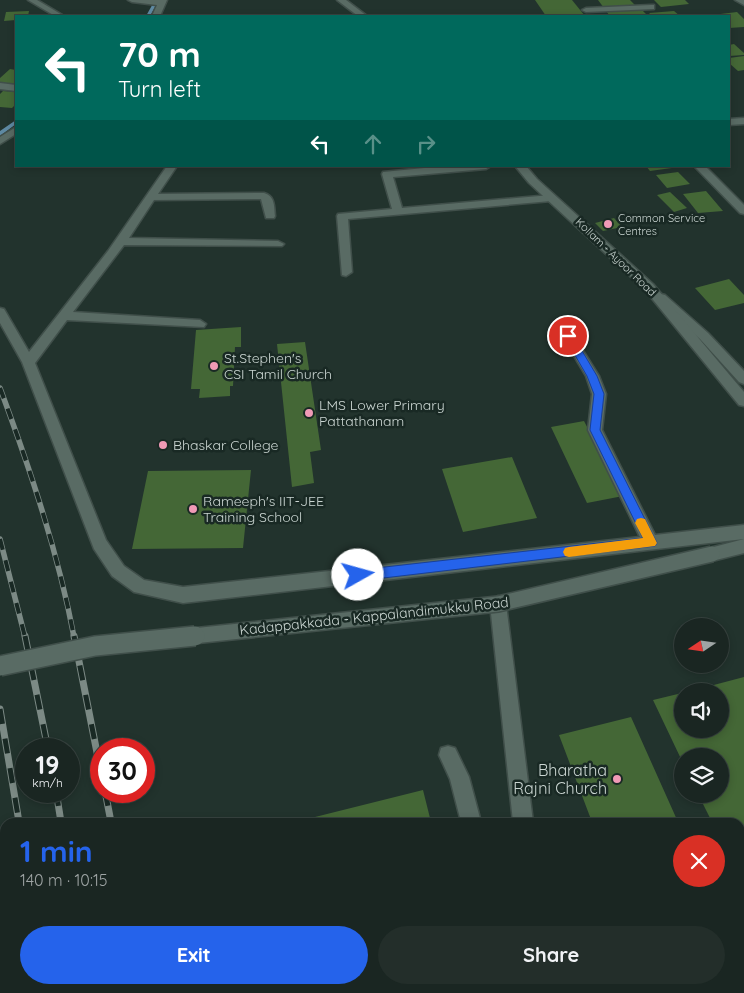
<!DOCTYPE html>
<meta charset="utf-8">
<style>
body{margin:0;font-family:Quicksand,sans-serif;background:#232e2a;color:#f1f3f6;height:100vh;display:flex;flex-direction:column;font-size:19px;white-space:nowrap}
*{box-sizing:border-box;margin:0}
p{font-size:16px;color:#9fa5a5}
.icon{flex:none;width:28px;height:28px;fill:none;stroke:currentColor;stroke-width:2;stroke-linecap:round;stroke-linejoin:round}
.map{position:relative;flex:1;overflow:hidden}
.panel{position:absolute;left:0px;top:818px;width:745px;height:176px;display:flex;flex-direction:column;background:#1a2622;border-radius:15px 15px 0 0;box-shadow:0 2px 8px #0003,0 0 0 1px #384340}
.panel>*{flex:none}
.hud{position:absolute;left:15px;top:15px;width:715px;height:152px;border-radius:0px;box-shadow:0 2px 8px #0003,0 0 0 1px #384340;background:#00695c;color:#fff;overflow:hidden}
.needle{width:32px;rotate:257deg}
.fabs{position:absolute;left:674px;top:618px;display:grid;gap:10px}
.fabs a{display:grid;place-items:center;width:55px;height:55px;border-radius:50%;background:#1a2622;box-shadow:0 2px 8px #0003,0 0 0 1px #384340;font-size:25px}
.speed{position:absolute;left:15px;top:738px;display:flex;gap:10px;font-size:25px;font-weight:700;text-align:center}
.speed>*{display:grid;place-content:center;width:65px;height:65px;border-radius:50%;background:#1a2622;box-shadow:0 2px 8px #0003,0 0 0 1px #384340;line-height:1}
.speed small{font-size:12px;font-weight:400}
.speed .limit{border:8px solid #d22;background:#fff;color:#111}
.pin{position:absolute;display:grid;place-items:center;width:42px;height:42px;color:#fff;margin:-21px;border:2px solid #fff;border-radius:50%;box-shadow:0 1px 5px #0007}
.me{position:absolute;width:55px;margin:-28px;rotate:83deg;stroke-linejoin:round;filter:drop-shadow(0 0 4px #0008)}
.turn{display:flex;align-items:center;gap:18px;height:105px;padding:0 20px;font-size:22px}
.turn .icon{width:65px;height:65px;stroke-width:2.5}
.turn b{display:block;font-size:35px;line-height:42px}
.lanes{display:flex;align-items:center;height:48px;padding:0 20px;background:#0003;justify-content:center;gap:25px;direction:ltr}
.lanes .off{opacity:.35}
.round{display:grid;place-items:center;flex:none;width:52px;height:52px;border-radius:26px;background:#232e2a}
.headline{display:flex;align-items:center;justify-content:space-between;height:85px;padding:0 20px}
h1{font-size:30px;font-weight:700;line-height:38px;color:#2563eb}
.action{display:flex;gap:10px;margin-top:auto;padding:10px 20px}
.action a{flex:1;height:58px;border-radius:30px;background:#2563eb;color:#fff;font-size:20px;font-weight:700;line-height:58px;text-align:center}
.action a+a{background:#232e2a;color:#f1f3f6}
.map>svg:first-child{display:block}
</style>
<div class="map">
<svg width="744" height="993" viewBox="0 0 744 993">
<rect width="100%" height="100%" fill="#22332d"/>
<g fill="none" stroke-linecap="round" stroke-linejoin="round">
<path fill="#5e89a2" fill-rule="evenodd" d="M 155,0 L 159,0 L 150,16 L 146,16 Z
M 16,120 L 16,124 L 0,136 L 0,131 Z"/>
</g>
<path fill="#446736" d="M 535,0 L 572,0 L 585,16 L 546,16 Z
M 598,0 L 630,0 L 635,5 L 604,8 Z
M 654,0 L 685,0 L 689,4 L 661,7 Z
M 641,9 L 648,16 L 610,16 L 606,11 Z
M 29,11 L 28,16 L 16,16 L 16,20 L 4,21 L 6,12 Z
M 674,11 L 680,16 L 652,16 L 649,13 Z
M 737,12 L 744,19 L 744,27 L 729,28 L 729,16 L 713,16 L 712,15 Z
M 734,44 L 744,53 L 744,55 L 729,56 L 729,45 Z
M 744,56 L 744,70 L 738,71 L 729,63 L 729,58 Z
M 10,69 L 16,70 L 16,84 L 0,83 L 0,78 Z
M 3,91 L 16,92 L 16,104 L 12,108 L 0,107 L 0,94 Z
M 646,166 L 678,166 L 679,167 L 650,171 Z
M 678,172 L 690,184 L 667,188 L 656,175 Z
M 706,191 L 723,211 L 698,213 L 683,194 Z
M 670,192 L 687,208 L 674,212 L 657,195 Z
M 614,218 L 622,227 L 603,231 L 595,223 Z
M 729,279 L 744,295 L 744,303 L 715,310 L 695,288 Z
M 241,327 L 241,347 L 235,347 L 233,386 L 230,386 L 230,396 L 199,398 L 200,389 L 191,389 L 196,330 Z
M 305,342 L 321,450 L 310,452 L 314,483 L 292,487 L 277,344 Z
M 584,421 L 623,496 L 587,503 L 551,427 Z
M 512,457 L 537,518 L 463,532 L 442,469 Z
M 251,470 L 243,548 L 132,549 L 148,471 Z
M 744,677 L 744,888 L 740,880 L 740,822 L 712,822 L 698,794 L 720,794 L 720,756 L 682,756 L 682,761 L 653,700 L 682,693 L 682,729 L 720,729 L 720,691 L 691,691 Z
M 631,717 L 678,822 L 592,822 L 559,735 Z
M 423,790 L 431,822 L 295,822 Z
M 173,989 L 238,989 L 228,993 L 174,993 Z
M 295,989 L 461,989 L 462,993 L 296,993 Z"/>
<g fill="none" stroke-linecap="round" stroke-linejoin="round">
<defs>
<path id="street" d="M 28,0 L 37,0 L 64,16 L 55,16 Z
M 128,0 L 167,0 L 160,16 L 152,16 L 157,5 L 132,2 Z
M 735,0 L 744,0 L 744,5 Z
M 651,5 L 654,5 L 654,9 L 586,12 L 582,10 L 586,8 Z
M 0,83 L 16,85 L 16,91 L 0,89 Z
M 744,118 L 744,124 L 729,125 L 729,119 Z
M 16,127 L 16,134 L 0,144 L 0,137 Z
M 167,166 L 177,166 L 158,194 L 264,193 C 275,196 274,206 275,216 L 274,218 L 266,218 L 261,199 L 154,200 L 129,238 L 278,241 L 284,244 L 282,246 L 124,245 L 73,312 L 200,320 L 206,324 L 204,327 L 67,320 L 35,363 L 106,540 L 124,566 L 144,580 L 183,587 L 640,537 L 588,430 L 592,394 L 586,376 L 562,336 L 568,332 L 572,333 L 599,376 L 606,394 L 602,430 L 655,535 L 744,525 L 744,539 L 183,603 L 134,592 L 112,576 L 94,549 L 22,362 L 0,323 L 0,308 L 4,309 L 29,352 L 108,251 Z
M 445,166 L 491,166 L 486,169 L 393,177 L 402,208 L 551,195 L 556,198 L 551,201 L 348,219 L 352,272 L 346,276 L 342,275 L 337,216 L 338,214 L 392,209 L 382,174 L 383,172 Z
M 694,166 L 705,166 L 744,205 L 744,214 L 740,213 Z
M 661,294 L 665,295 L 708,333 L 744,371 L 744,384 L 739,382 L 700,339 L 657,301 L 655,298 L 657,295 Z
M 448,746 L 455,748 L 469,777 L 481,822 L 461,822 L 450,779 L 439,755 L 441,748 Z
M 503,989 L 525,989 L 526,993 L 504,993 Z"/>
<path id="secondary" d="M 337,0 L 346,0 L 367,16 L 358,16 Z
M 515,166 L 526,166 L 537,179 L 653,284 L 744,392 L 744,406 L 739,405 L 645,290 L 529,183 Z
M 744,539 L 744,553 L 712,561 L 706,559 L 704,554 L 706,549 Z
M 498,596 L 504,599 L 506,604 L 533,822 L 513,822 L 490,604 L 492,599 Z
M 535,989 L 557,989 L 557,993 L 535,993 Z"/>
</defs>
<use href="#street" stroke="#404f4a" stroke-width="3"/>
<use href="#secondary" stroke="#404f4a" stroke-width="3"/>
<use href="#street" fill="#596b64" fill-rule="evenodd"/>
<use href="#secondary" fill="#596b64" fill-rule="evenodd"/>
<defs>
<path id="rail-far1" d="M 0,388 C 30,469 58,552 74,637
M 0,539 L 25,637"/>
<path id="rail" d="M 25,636 L 48,749
M 74,636 L 101,773
M 0,709 L 19,822
M 56,791 L 61,822
M 105,791 L 111,822
M 43,989 L 43,993
M 86,989 L 87,993
M 139,989 L 139,993"/>
</defs>
<use href="#rail-far1" stroke="#7c8a85" stroke-width="5.5"/>
<use href="#rail" stroke="#7c8a85" stroke-width="7"/>
<use href="#rail-far1" stroke="#192924" stroke-width="4" stroke-dasharray="11" stroke-linecap="butt"/>
<use href="#rail" stroke="#192924" stroke-width="5" stroke-dasharray="15" stroke-linecap="butt"/>
<defs>
<path id="secondary-bridge-far1" d="M 183,637 L 498,604 L 712,554"/>
<path id="secondary-bridge" d="M 0,666 L 95,646 L 195,636"/>
</defs>
<use href="#secondary-bridge-far1" stroke="#404f4a" stroke-width="18" stroke-linecap="butt"/>
<use href="#secondary-bridge" stroke="#404f4a" stroke-width="22" stroke-linecap="butt"/>
<use href="#secondary-bridge-far1" stroke="#596b64" stroke-width="15"/>
<use href="#secondary-bridge" stroke="#596b64" stroke-width="19"/>
</g>
<path fill="#2563eb" stroke="#184099" d="M 568,333 L 572,334 L 597,376 L 604,394 L 600,430 L 657,543 L 655,546 L 358,581 L 354,579 L 352,575 L 354,571 L 358,570 L 643,538 L 590,430 L 594,394 L 587,376 L 564,336 Z"/>
<path fill="#f59e0b" d="M 641,518 L 645,519 L 657,543 L 655,546 L 569,557 L 565,556 L 563,552 L 565,548 L 569,547 L 643,538 L 635,523 L 637,519 Z"/>
<g fill="#f09ab6" stroke="#192924" stroke-width="2">
<circle cx="608" cy="224" r="5"/>
<circle cx="214" cy="366" r="5"/>
<circle cx="309" cy="413" r="5"/>
<circle cx="163" cy="445" r="5"/>
<circle cx="193" cy="509" r="5"/>
<circle cx="617" cy="779" r="5"/>
</g>
<g text-anchor="middle" dominant-baseline="central" stroke-width="5" stroke-linejoin="round" paint-order="stroke">
<g font-size="11" fill="#cad5d1" stroke="#192924" text-anchor="start">
<text x="618" y="218">Common Service<tspan x="618" dy="13">Centres</tspan></text>
</g>
<g font-size="11" fill="#cad5d1" stroke="#192924">
<text transform="translate(616 257) rotate(44)">Kollam - Ayoor Road</text>
</g>
<g font-size="14" fill="#cad5d1" stroke="#192924" text-anchor="start">
<text x="224" y="358">St.Stephen's<tspan x="224" dy="16">CSI Tamil Church</tspan></text>
<text x="319" y="405">LMS Lower Primary<tspan x="319" dy="16">Pattathanam</tspan></text>
<text x="173" y="445">Bhaskar College</text>
<text x="203" y="501">Rameeph's IIT-JEE<tspan x="203" dy="16">Training School</tspan></text>
</g>
<g font-size="14" fill="#cad5d1" stroke="#192924">
<text transform="translate(374 616) rotate(-6)">Kadappakkada - Kappalandimukku Road</text>
</g>
<g font-size="16" fill="#cad5d1" stroke="#192924" text-anchor="end">
<text x="607" y="770">Bharatha<tspan x="607" dy="18">Rajni Church</tspan></text>
</g>
</g>
</svg>
<div class="fabs">
<a><svg class="needle" viewBox="-14 -14 28 28"><path d="M0-13l5 13h-10z" fill="#e53935"/><path d="M0 13l5-13h-10z" fill="#9fa5a5"/></svg></a>
<a><svg class="icon" aria-label="sound" viewBox="0 0 24 24"><path d="M4 9h4l5-4v14l-5-4H4zM17 9q2 3 0 6"/></svg></a>
<a><svg class="icon" aria-label="layers" viewBox="0 0 24 24"><path d="M12 4l9 5-9 5-9-5zM3 14l9 5 9-5"/></svg></a>
</div>
<div class="speed"><div>19<small>km/h</small></div><div class="limit">30</div></div>
<div class="pin" style="left:568px;top:336px;background:#d93025"><svg class="icon" aria-label="arrive" viewBox="0 0 24 24"><path d="M6 21V4h12l-3 4 3 4H6"/></svg></div>
<svg class="me" style="left:358px;top:575px" viewBox="-20 -20 40 40"><circle r="19" fill="#fff"/><path d="M0-13L10 11 0 6-10 11z" fill="#2563eb"/></svg>
<div class="hud">
<div class="turn"><svg class="icon" aria-label="left" viewBox="0 0 24 24"><path d="M17 20v-9H6M10 6l-5 5 5 5"/></svg><div><b>70 m</b>Turn left</div></div>
<div class="lanes"><svg class="icon" aria-label="left" viewBox="0 0 24 24"><path d="M17 20v-9H6M10 6l-5 5 5 5"/></svg><svg class="icon off" aria-label="ahead" viewBox="0 0 24 24"><path d="M12 20V5M6 11l6-6 6 6"/></svg><svg class="icon off" aria-label="right" viewBox="0 0 24 24"><path d="M7 20v-9h11M14 6l5 5-5 5"/></svg></div>
</div>
<section class="panel">
<div class="headline"><div><h1>1 min</h1><p>140 m · 10:15</p></div><a class="round" style="background:#d93025;color:#fff"><svg class="icon" aria-label="close" viewBox="0 0 24 24"><path d="M6 6l12 12M18 6L6 18"/></svg></a></div>
<div class="action"><a>Exit</a><a>Share</a></div>
</section>
</div>
